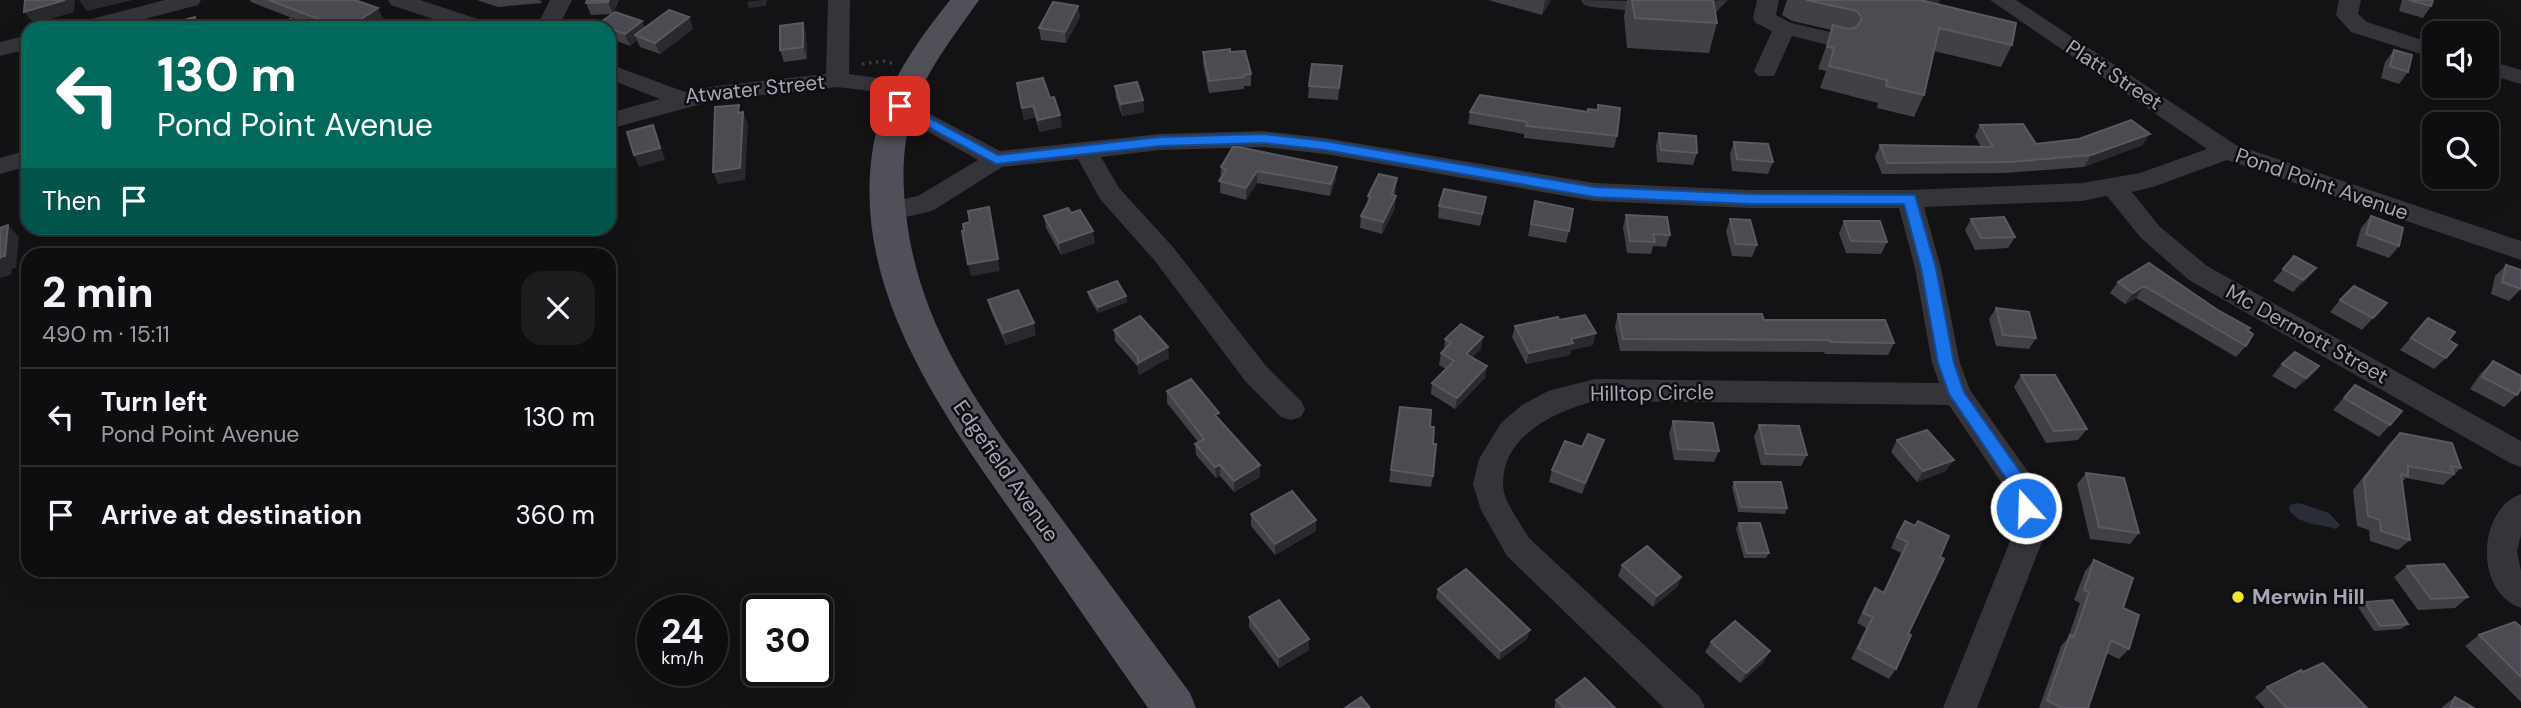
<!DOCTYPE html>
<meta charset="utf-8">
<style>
body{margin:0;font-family:"DM Sans",sans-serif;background:#1c1c1e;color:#f1f3f6;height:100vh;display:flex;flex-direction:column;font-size:26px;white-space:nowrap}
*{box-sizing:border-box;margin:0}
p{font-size:23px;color:#9b9c9f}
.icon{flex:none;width:38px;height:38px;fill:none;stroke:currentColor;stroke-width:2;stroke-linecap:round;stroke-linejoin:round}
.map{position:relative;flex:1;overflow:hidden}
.drawer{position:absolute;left:21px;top:248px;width:595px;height:329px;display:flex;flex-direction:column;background:#0e0e10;border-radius:21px;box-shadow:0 7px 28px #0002,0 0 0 2px #2e2e30}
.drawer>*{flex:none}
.banner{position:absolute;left:21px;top:21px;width:595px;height:214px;border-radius:21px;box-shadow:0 7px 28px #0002,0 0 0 2px #2e2e30;background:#00695c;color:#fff;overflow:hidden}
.controls{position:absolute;left:2422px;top:21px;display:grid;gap:14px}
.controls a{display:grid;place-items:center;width:77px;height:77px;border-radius:14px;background:#0e0e10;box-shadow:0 7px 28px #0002,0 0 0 2px #2e2e30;font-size:35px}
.speed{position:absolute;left:637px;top:595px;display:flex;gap:14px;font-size:35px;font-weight:700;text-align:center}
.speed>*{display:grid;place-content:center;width:91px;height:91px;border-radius:50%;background:#0e0e10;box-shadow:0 7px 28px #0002,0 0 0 2px #2e2e30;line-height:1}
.speed small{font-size:18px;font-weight:400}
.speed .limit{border:4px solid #111;border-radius:10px;background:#fff;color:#111}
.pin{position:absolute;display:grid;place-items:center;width:60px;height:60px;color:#fff;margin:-30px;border-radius:14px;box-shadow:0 4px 10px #0006}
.me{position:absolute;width:77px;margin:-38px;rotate:340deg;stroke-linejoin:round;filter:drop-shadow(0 0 5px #0008)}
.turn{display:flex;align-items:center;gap:24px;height:147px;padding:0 21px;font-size:32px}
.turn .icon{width:91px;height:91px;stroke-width:2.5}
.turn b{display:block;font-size:49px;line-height:60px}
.then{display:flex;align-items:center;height:66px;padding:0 21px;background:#0003;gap:14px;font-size:26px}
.round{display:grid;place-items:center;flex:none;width:74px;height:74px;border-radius:21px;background:#1c1c1e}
.headline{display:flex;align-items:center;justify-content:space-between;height:119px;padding:0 21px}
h1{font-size:42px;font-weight:800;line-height:52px}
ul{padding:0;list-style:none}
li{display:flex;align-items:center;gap:21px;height:98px;padding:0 21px;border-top:2px solid #2e2e30}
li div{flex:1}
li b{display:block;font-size:26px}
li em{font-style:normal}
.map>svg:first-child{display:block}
</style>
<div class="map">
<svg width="2521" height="708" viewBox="0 0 2521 708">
<rect width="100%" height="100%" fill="#131315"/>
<path fill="#292d38" d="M 2299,503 L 2329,513 L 2340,525 L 2336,529 C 2321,524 2297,525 2289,509 L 2290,505 Z"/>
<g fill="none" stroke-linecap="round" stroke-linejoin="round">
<path stroke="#3a3a40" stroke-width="3.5" stroke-dasharray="2.5 4.5" stroke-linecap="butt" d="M 862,64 L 883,61 L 895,64"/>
<path fill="#35343a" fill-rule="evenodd" d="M 165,0 L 201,0 L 198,5 L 110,28 L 73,28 L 76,23 Z
M 388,0 L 420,0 L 490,23 L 493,28 L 460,28 L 391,5 Z
M 550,0 L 572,0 L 558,28 L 536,28 Z
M 828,0 L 850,0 L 849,74 L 914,83 L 918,88 L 914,93 L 906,95 L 837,87 L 716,100 L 609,129 L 609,113 L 660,99 L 609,79 L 609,64 L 685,92 L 716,86 L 826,74 Z
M 1581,0 L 1689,2 L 1728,0 L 1716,12 L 1689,16 L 1592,7 L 1584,5 Z
M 1757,0 L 1779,0 L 1776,15 L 1791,23 L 1848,36 L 1851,41 L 1848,46 L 1840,48 L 1792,36 L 1774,76 L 1758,76 L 1754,71 L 1772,31 L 1756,23 L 1753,18 Z
M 1990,0 L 2016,0 L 2236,145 L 2521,241 L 2521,260 L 2227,160 L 2153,187 L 2132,192 L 2159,226 L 2207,266 L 2521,441 L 2521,467 L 2510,463 L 2189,280 L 2141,238 L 2107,196 L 2082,201 L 1924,207 L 1941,268 L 1960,363 L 1970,390 L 2031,476 L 2035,485 L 2045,534 L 1977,708 L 1943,708 L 2013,534 L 2005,488 L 1949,405 L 1595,401 C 1556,411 1503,435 1503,483 C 1503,502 1520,522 1529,538 L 1700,697 L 1705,708 L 1664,708 L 1507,556 L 1481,510 L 1473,484 L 1479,459 L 1501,423 L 1522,405 L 1548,391 L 1595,379 L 1939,383 L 1932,363 L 1915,268 L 1899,208 L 1750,208 L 1594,201 L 1325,154 L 1263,147 L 1160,150 L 1101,157 L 1119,188 L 1173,247 L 1266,366 L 1301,401 L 1305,409 L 1301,417 L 1291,420 L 1281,417 L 1246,382 L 1155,261 L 1100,199 L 1078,159 L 1002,167 L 934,210 C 917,215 896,221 879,216 L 875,210 L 879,204 L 918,196 L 978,160 L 892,111 L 888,106 L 892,101 L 900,98 L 1000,151 L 1160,134 L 1263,131 L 1325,138 L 1594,183 L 1750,190 L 1909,190 L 2082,183 L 2140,173 L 2207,149 Z
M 2339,0 L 2361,0 L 2358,14 L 2367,22 L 2434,44 L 2434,58 L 2351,32 L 2336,15 Z
M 28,35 L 28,49 L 0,56 L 0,42 Z
M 2487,60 L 2521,70 L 2521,84 L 2487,74 Z
M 28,150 L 28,166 L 0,174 L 0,158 Z
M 2521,494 L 2521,535 L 2517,551 L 2521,571 L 2521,608 C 2473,591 2478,509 2521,494 Z"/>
<path fill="#505058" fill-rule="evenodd" d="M 950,0 L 979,0 C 954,36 925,71 912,114 C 902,146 902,181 906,214 C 920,338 993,425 1064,522 C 1106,579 1148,636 1190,693 L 1196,708 L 1148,708 C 1108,651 1069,594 1030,538 C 947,420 840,282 877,128 C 889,80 920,38 950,0 Z"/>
</g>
<path fill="#414045" d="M 250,0 L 355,0 L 384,20 L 372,28 L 318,28 L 251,2 Z
M 477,0 L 540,0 L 542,3 L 498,7 Z
M 587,0 L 619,0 L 613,13 L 645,28 L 689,17 L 693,29 L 660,54 L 640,47 L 637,40 L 630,46 L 609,38 L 609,28 L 599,28 L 598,24 L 612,14 L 591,15 L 586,3 Z
M 1488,0 L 1551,0 L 1542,15 Z
M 1627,0 L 1713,0 L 1717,23 L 1709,53 L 1627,48 L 1624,16 Z
M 1787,0 L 1940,0 L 1938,4 L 2012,45 L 2001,67 L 1934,51 L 1924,95 L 1914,117 L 1877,108 L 1878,103 L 1820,88 L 1826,71 L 1818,69 L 1832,30 L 1792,21 L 1782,15 Z
M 2402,0 L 2433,0 L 2431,6 L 2423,18 L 2399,11 Z
M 1078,6 L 1080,17 L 1066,43 L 1041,40 L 1039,28 Z
M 803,23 L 806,35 L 807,59 L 784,62 L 780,50 Z
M 2394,50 L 2408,72 L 2399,84 L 2381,78 L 2385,62 Z
M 1203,52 L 1230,52 L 1251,74 L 1251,86 L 1244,86 L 1244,89 L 1209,93 L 1203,64 Z
M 1342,66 L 1338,100 L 1308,98 L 1309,86 Z
M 1017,83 L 1050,98 L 1062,127 L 1040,132 L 1035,117 L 1024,120 Z
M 1115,86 L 1143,100 L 1144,112 L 1122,116 L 1116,98 Z
M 1598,105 L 1617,136 L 1614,148 L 1524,138 L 1524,134 L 1468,124 L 1470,112 L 1588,112 L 1597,110 Z
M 1980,125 L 2036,144 L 2143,145 L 2084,167 L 2004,173 L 1882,174 L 1875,157 L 1880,145 L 1981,147 L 1975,136 Z
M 1659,133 L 1697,153 L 1693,165 L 1657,162 L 1656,145 Z
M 1734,142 L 1773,162 L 1768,174 L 1732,171 L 1730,154 Z
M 1221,167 L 1336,179 L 1330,196 L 1257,183 L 1246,200 L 1220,193 Z
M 1397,178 L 1395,195 L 1395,208 L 1382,234 L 1360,228 L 1361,216 L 1367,204 L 1368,196 Z
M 1535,201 L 1569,231 L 1566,243 L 1528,236 Z
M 1439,206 L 1484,209 L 1480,226 L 1438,218 Z
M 1071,213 L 1095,243 L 1061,255 L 1046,228 L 1044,216 Z
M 1626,215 L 1670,235 L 1666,247 L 1653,246 L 1651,254 L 1627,253 L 1623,227 Z
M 2371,216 L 2399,246 L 2389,258 L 2356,246 L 2361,228 Z
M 1730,219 L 1757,245 L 1752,257 L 1732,256 L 1726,231 Z
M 1971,219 L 2015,237 L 2008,248 L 1975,250 L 1965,230 Z
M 1844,221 L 1887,242 L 1881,254 L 1846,253 L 1839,233 Z
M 2294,256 L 2316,268 L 2306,280 L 2293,292 L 2273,281 Z
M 2149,263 L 2248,331 L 2246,346 L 2236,357 L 2136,298 L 2125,304 L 2110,293 L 2118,282 Z
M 2506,265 L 2521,289 L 2509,301 L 2491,294 L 2495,276 Z
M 1088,292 L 1126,296 L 1127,302 L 1098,313 L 1089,298 Z
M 988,300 L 1036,335 L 1006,345 L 991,311 Z
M 2340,300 L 2387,303 L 2362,330 L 2330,312 Z
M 1996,308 L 2036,338 L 2029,349 L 1996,346 L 1989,319 Z
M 1618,314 L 1764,320 L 1894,343 L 1888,355 L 1825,354 L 1824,352 L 1620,351 L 1615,326 Z
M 2428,318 L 2449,340 L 2446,358 L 2434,369 L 2400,350 Z
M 1559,320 L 1593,345 L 1571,350 L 1570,355 L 1526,364 L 1512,337 L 1515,326 Z
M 1114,330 L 1169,358 L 1139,375 L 1138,367 L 1115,341 Z
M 1445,339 L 1481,349 L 1472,357 L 1487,366 L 1485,378 L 1455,409 L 1431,394 L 1432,383 L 1446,369 L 1439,365 L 1441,353 L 1444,350 Z
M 2493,361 L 2517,395 L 2504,407 L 2470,389 L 2481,373 Z
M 2282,364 L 2319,366 L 2309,378 L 2295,389 L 2272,376 Z
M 2021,375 L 2087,429 L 2078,440 L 2046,443 L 2014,387 Z
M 2355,385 L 2390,425 L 2379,437 L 2333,410 Z
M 1167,391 L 1219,420 L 1260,477 L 1234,492 L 1220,476 L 1216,478 L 1196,455 L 1195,444 L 1198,442 L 1167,403 Z
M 1400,407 L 1430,427 L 1433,444 L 1433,476 L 1431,487 L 1389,482 Z
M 1673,421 L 1719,451 L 1714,462 L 1674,460 L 1669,433 Z
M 1759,425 L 1807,455 L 1801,466 L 1761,465 L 1754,437 Z
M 2400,433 L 2461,468 L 2443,485 L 2406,478 L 2402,482 L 2410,540 L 2398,550 L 2370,541 L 2369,530 L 2357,526 L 2353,490 L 2389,444 Z
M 1604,440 L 1600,451 L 1582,494 L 1549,482 L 1552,470 L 1582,447 Z
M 1897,440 L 1946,471 L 1917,482 L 1891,452 Z
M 2086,473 L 2139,533 L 2130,544 L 2090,539 L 2077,484 Z
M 1734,482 L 1787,508 L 1785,514 L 1738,512 L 1732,487 Z
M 1251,514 L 1316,531 L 1275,555 L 1251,526 Z
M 1905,521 L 1915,526 L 1908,634 L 1896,669 L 1889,679 L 1851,659 L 1866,628 L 1857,623 L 1868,599 L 1875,588 L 1883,592 L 1901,553 L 1891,548 L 1898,532 Z
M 1739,523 L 1769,553 L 1766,558 L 1744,558 L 1736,528 Z
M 2094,560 L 2123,608 L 2129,649 L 2119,659 L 2106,653 L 2088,708 L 2039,708 L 2061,646 L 2068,638 L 2080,603 L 2074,600 L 2085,571 Z
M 1622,565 L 1681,577 L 1677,587 L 1653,607 L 1618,576 Z
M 2407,566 L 2468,597 L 2455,608 L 2418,610 L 2394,577 Z
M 1438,589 L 1530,630 L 1527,639 L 1499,660 L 1436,598 Z
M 2365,602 L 2408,624 L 2401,629 L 2374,631 L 2358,607 Z
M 1249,617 L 1309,639 L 1309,650 L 1279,668 L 1249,627 Z
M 2521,627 L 2521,702 L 2465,646 L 2479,635 Z
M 1711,642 L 1764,662 L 1740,683 L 1705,652 Z
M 2267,687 L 2367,708 L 2265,708 L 2255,697 Z
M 2455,697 L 2474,708 L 2441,708 Z
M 1556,700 L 1615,708 L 1554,708 Z"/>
<path fill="#2a292d" d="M 65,0 L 75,0 L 74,12 L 34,24 L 24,12 Z
M 79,0 L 133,0 L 87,11 Z
M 609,0 L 619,0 L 613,14 L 608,2 Z
M 763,0 L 767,0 L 766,6 L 749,8 L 747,2 Z
M 1545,0 L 1551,0 L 1542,15 Z
M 1920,0 L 1940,0 L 1935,12 Z
M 1078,6 L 1080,17 L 1066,43 L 1065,32 Z
M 378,8 L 384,20 L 372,28 L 347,28 Z
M 195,17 L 203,28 L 196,28 Z
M 689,17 L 693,29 L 660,54 L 655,43 Z
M 642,21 L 647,33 L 635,35 L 637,40 L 630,46 L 625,34 Z
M 803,23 L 806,35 L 807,59 L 803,47 Z
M 1143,100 L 1144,112 L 1122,116 L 1121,104 Z
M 1033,106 L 1035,117 L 1024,120 L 1022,108 Z
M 743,112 L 748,124 L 745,180 L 718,184 L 713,172 Z
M 1060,115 L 1062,127 L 1040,132 L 1038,120 Z
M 653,125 L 658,137 L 665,160 L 639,167 L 634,155 Z
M 2150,134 L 2143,145 L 2084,167 L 2091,155 Z
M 1337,167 L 1336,179 L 1330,196 L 1331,184 Z
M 1257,171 L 1257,183 L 1246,200 L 1246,188 Z
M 1397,178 L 1396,190 L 1392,204 L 1396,196 L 1395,208 L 1382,234 L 1383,222 Z
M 989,207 L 1000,271 L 971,276 L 968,264 Z
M 8,225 L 19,237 L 16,268 L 12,269 L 11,275 L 0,278 L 0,257 Z
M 1093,231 L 1095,243 L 1061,255 L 1059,243 Z
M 2316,268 L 2306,280 L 2293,292 L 2303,280 Z
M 2144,286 L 2136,298 L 2125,304 L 2133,293 Z
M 1126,296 L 1127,302 L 1098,313 L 1098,307 Z
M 1034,323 L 1036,335 L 1006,345 L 1003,333 Z
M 1596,333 L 1593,345 L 1571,350 L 1570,355 L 1526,364 L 1529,353 L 1571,339 Z
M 1483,337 L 1481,349 L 1464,366 L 1466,354 Z
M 1168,347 L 1169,358 L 1139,375 L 1138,363 Z
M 1487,366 L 1485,378 L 1455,409 L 1457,398 Z
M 2319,366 L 2309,378 L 2295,389 L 2306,378 Z
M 1604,440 L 1600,451 L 1582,494 L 1585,483 Z
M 1954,460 L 1946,471 L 1917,482 L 1923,471 Z
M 1220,465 L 1220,476 L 1216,478 L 1215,467 Z
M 1260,465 L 1260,477 L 1234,492 L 1234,481 Z
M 1316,520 L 1316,531 L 1275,555 L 1275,544 Z
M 1681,577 L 1677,587 L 1653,607 L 1657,596 Z
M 1530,630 L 1527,639 L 1499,660 L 1501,651 Z
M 1309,639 L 1309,650 L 1279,668 L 1279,657 Z
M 1770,651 L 1764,662 L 1740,683 L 1746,673 Z"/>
<path fill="#4b4b51" stroke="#595961" stroke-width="2" d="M 25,0 L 65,0 L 24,12 Z
M 269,0 L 355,0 L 378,8 L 347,28 L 342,28 Z
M 587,0 L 609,0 L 608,2 L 586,3 Z
M 1632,0 L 1713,0 L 1717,23 L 1635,18 Z
M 1806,0 L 1920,0 L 2016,23 L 2012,45 L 1939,28 L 1924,95 L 1886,86 L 1887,80 L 1829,66 L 1834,48 L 1827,47 L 1833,25 L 1848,29 L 1857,27 L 1862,18 L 1857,11 Z
M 2409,0 L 2433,0 L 2431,6 Z
M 1053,2 L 1078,6 L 1065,32 L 1039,28 Z
M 669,10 L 689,17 L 655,43 L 635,35 Z
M 615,12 L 642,21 L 625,34 L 598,24 Z
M 195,17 L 196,28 L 165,28 L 165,25 Z
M 291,19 L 292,28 L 257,28 Z
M 803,23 L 803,47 L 780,50 L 780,26 Z
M 429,25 L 438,28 L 424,28 Z
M 1230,49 L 1230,52 L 1245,51 L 1251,74 L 1243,75 L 1244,77 L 1209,81 L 1203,52 Z
M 2394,50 L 2412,55 L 2408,72 L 2390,66 Z
M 1312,64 L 1342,66 L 1339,88 L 1309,86 Z
M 1043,78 L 1050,98 L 1054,97 L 1060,115 L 1038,120 L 1033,106 L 1022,108 L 1017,83 Z
M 1137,82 L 1143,100 L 1121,104 L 1115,86 Z
M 1480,95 L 1588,112 L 1588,109 L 1598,110 L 1598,105 L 1620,108 L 1617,136 L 1526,126 L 1527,122 L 1470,112 Z
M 739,105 L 738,113 L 743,112 L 740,168 L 713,172 L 715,107 Z
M 2131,120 L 2150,134 L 2091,155 L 2010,162 L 1887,163 L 1880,145 L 1993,147 L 1980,125 L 2023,124 L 2036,144 L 2079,139 Z
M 653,125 L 660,148 L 634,155 L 627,132 Z
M 1659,133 L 1696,136 L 1697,153 L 1661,150 Z
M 1734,142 L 1768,144 L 1773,162 L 1737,159 Z
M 1233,147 L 1238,147 L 1337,167 L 1331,184 L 1257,171 L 1246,188 L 1219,181 L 1226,170 L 1221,167 Z
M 1379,174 L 1397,178 L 1392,194 L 1396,196 L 1383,222 L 1361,216 L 1371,197 L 1368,196 Z
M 1444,189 L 1486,197 L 1482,214 L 1439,206 Z
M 1535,201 L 1573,209 L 1569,231 L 1531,224 Z
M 989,207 L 998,259 L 968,264 L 962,231 L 964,231 L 963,224 L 970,222 L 968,211 Z
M 1068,208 L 1071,213 L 1080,210 L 1093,231 L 1059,243 L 1044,216 Z
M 1626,215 L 1667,217 L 1670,235 L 1653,234 L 1655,242 L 1630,241 Z
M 2371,216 L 2403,228 L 2399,246 L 2366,234 Z
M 2004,217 L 2015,237 L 1981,238 L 1971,219 Z
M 1730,219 L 1750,220 L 1757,245 L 1736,244 Z
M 1844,221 L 1880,221 L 1887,242 L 1851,241 Z
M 8,225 L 5,256 L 0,257 L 0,259 L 0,228 Z
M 2294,256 L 2316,268 L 2303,280 L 2283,269 Z
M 2149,263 L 2216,309 L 2250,328 L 2247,330 L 2253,334 L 2246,346 L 2144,286 L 2133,293 L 2118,282 Z
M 2506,265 L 2521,270 L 2521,289 L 2502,282 Z
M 1117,281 L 1126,296 L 1098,307 L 1088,292 Z
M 2354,286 L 2387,303 L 2373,318 L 2340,300 Z
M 1018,290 L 1034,323 L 1003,333 L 988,300 Z
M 1996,308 L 2029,312 L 2036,338 L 2003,335 Z
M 1618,314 L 1762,314 L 1764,320 L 1885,320 L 1894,343 L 1830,342 L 1830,340 L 1623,339 Z
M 1585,315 L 1596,333 L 1571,339 L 1573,343 L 1529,353 L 1515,326 L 1558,317 L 1559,320 Z
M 1140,316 L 1168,347 L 1138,363 L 1138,357 L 1114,330 Z
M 2428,318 L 2455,332 L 2449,340 L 2457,345 L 2446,358 L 2411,338 Z
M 1461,324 L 1483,337 L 1466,354 L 1487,366 L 1457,398 L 1432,383 L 1454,361 L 1441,353 L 1451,343 L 1445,339 Z
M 2295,352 L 2319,366 L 2306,378 L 2282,364 Z
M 2493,361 L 2521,376 L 2521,389 L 2517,395 L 2482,377 Z
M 2021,375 L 2055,375 L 2087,429 L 2054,431 Z
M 1191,379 L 1219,413 L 1215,415 L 1260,465 L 1234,481 L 1220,465 L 1215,467 L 1195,444 L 1204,439 L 1167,391 Z
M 2355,385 L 2402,411 L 2390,425 L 2344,398 Z
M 1400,407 L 1431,410 L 1430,427 L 1434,427 L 1433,444 L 1436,444 L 1433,476 L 1391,470 Z
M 1673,421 L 1713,423 L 1719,451 L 1678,449 Z
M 1759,425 L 1799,426 L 1807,455 L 1766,454 Z
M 1927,430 L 1954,460 L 1923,471 L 1897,440 Z
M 2400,433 L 2452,443 L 2461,468 L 2451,466 L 2454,474 L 2408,466 L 2408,476 L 2401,474 L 2410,540 L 2381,531 L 2380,520 L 2368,516 L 2364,479 Z
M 1588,434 L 1604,440 L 1585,483 L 1552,470 L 1565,441 L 1582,447 Z
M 2086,473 L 2124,478 L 2139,533 L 2099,527 Z
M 1734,482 L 1781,482 L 1787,508 L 1741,507 Z
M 1292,491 L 1316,520 L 1275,544 L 1251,514 Z
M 1905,521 L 1915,526 L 1918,521 L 1949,536 L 1940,557 L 1944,559 L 1908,634 L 1911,635 L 1896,669 L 1858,648 L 1873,617 L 1863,613 L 1875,588 L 1884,593 L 1908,542 L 1897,537 Z
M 1739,523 L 1760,523 L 1769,553 L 1747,553 Z
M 1647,546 L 1681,577 L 1657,596 L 1622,565 Z
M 2094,560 L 2133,578 L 2123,608 L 2139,615 L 2129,649 L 2111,640 L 2088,708 L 2062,708 L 2047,700 L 2070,635 L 2074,637 L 2089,592 L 2084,590 Z
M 2444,564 L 2468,597 L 2431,599 L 2407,566 Z
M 1466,569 L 1530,630 L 1501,651 L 1438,589 Z
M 1279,600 L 1309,639 L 1279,657 L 1249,617 Z
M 2392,600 L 2408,624 L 2380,626 L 2365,602 Z
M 1735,621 L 1770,651 L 1746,673 L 1711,642 Z
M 2515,622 L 2521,627 L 2521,677 L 2479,635 Z
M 2323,663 L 2367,708 L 2287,708 L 2267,687 L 2301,670 L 2303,672 Z
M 1585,678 L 1615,708 L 1564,708 L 1556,700 Z
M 1361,697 L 1370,708 L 1345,708 Z
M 2455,697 L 2474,708 L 2450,708 Z"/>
<path fill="#1a73e8" stroke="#114b97" stroke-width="2" d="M 900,102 L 998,155 L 1160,137 L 1264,134 L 1325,141 L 1594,187 L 1749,194 L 1915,195 L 1936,268 L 1954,363 L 1964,392 L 2026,480 L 2034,508 L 2032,513 L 2026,515 L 2019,513 L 2012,487 L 1949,394 L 1938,363 L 1921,268 L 1904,204 L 1749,204 L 1594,197 L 1325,150 L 1264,143 L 1160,146 L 996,164 L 895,109 L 895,103 Z"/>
<circle fill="#f0e52f" stroke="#0e0e10" stroke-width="2.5" cx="2238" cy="597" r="7"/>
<g text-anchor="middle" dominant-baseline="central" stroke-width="5" stroke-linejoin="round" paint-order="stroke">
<g font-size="21" fill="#a5a5b5" stroke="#0e0e10">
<text transform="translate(2114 75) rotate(33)">Platt Street</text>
<text transform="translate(755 89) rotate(-6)">Atwater Street</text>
<text transform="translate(2322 184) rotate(19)">Pond Point Avenue</text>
<text transform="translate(2307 334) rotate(29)">Mc Dermott Street</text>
<text transform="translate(1652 393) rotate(-1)">Hilltop Circle</text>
<text transform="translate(1006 471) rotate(55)">Edgefield Avenue</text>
</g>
<g font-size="21" font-weight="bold" fill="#a5a5b5" stroke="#0e0e10" text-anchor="start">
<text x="2252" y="597">Merwin Hill</text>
</g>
</g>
</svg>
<div class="controls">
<a><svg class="icon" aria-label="sound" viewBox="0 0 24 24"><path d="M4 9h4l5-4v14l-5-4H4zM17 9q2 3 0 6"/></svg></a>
<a><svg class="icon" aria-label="search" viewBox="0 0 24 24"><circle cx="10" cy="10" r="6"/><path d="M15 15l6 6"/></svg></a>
</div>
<div class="speed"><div>24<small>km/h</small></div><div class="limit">30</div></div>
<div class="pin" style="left:900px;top:106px;background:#d93025"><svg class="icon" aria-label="arrive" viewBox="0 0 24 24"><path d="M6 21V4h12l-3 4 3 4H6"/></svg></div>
<svg class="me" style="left:2026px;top:508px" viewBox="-20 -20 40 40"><circle r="17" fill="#1a73e8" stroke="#fff" stroke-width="3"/><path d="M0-11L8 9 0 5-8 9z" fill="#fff"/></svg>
<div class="banner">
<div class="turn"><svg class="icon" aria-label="left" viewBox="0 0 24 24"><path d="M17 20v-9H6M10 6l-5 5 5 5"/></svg><div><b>130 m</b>Pond Point Avenue</div></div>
<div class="then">Then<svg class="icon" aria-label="arrive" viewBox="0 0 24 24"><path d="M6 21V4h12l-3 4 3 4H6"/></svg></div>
</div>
<section class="drawer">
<div class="headline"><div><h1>2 min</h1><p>490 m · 15:11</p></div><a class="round"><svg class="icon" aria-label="close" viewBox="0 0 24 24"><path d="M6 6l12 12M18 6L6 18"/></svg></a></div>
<ul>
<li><svg class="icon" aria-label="left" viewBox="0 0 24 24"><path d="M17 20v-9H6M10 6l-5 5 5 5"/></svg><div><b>Turn left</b><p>Pond Point Avenue</p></div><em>130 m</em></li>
<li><svg class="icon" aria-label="arrive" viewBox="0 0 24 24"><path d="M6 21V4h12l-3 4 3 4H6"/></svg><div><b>Arrive at destination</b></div><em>360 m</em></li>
</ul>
</section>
</div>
